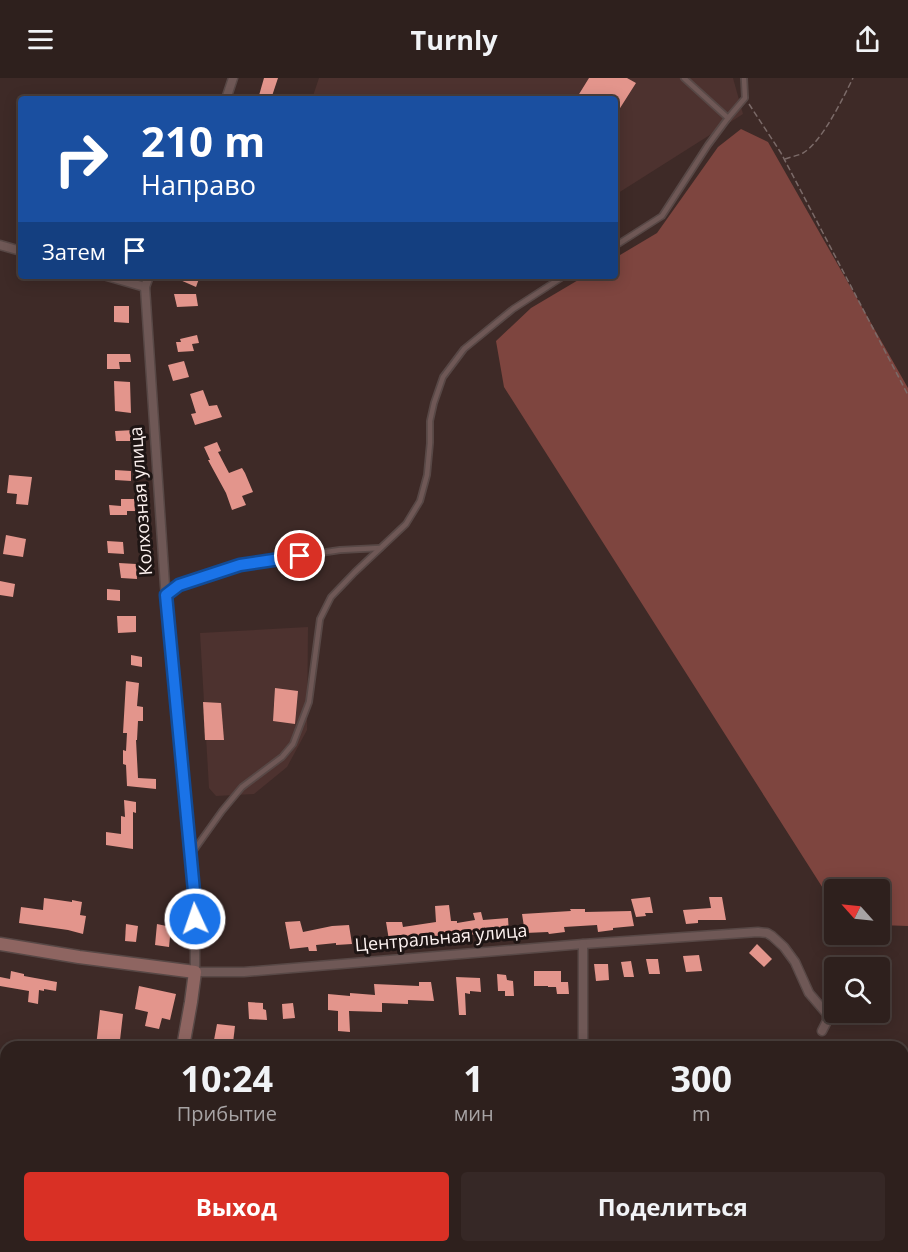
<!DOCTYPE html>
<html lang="ru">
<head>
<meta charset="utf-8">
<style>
	body { margin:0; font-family:"Open Sans",sans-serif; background:#362826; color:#f1f3f6; height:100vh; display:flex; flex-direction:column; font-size:22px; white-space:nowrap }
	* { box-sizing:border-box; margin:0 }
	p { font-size:20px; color:#a7a3a4 }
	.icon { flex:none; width:33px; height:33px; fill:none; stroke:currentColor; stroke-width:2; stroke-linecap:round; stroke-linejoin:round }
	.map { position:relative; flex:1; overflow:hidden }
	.sheet { position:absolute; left:0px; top:963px; width:909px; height:212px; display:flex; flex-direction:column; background:#2e201d; border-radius:18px 18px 0 0; box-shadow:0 3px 15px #0003,0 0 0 2px #493e3b }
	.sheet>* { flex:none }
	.hud { position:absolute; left:18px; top:18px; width:600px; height:183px; border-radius:6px; box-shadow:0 3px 15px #0003,0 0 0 2px #493e3b; background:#1a4fa0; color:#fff; overflow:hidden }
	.needle { width:39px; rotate:297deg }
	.buttons { position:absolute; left:824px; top:801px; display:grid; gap:12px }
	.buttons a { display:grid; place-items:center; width:66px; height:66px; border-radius:6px; background:#2e201d; box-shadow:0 3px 15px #0003,0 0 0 2px #493e3b; font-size:30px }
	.pin { position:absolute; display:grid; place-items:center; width:51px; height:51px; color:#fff; margin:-26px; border:3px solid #fff; border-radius:50%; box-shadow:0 2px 6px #0007 }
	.me { position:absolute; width:66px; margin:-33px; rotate:357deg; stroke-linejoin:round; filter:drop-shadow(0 0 4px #0008) }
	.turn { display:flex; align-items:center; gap:21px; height:126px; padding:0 24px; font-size:27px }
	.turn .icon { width:78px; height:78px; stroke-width:2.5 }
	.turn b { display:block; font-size:42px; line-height:51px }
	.then { display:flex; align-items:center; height:57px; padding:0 24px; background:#0003; gap:12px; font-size:22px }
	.eta { display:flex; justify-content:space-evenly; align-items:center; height:102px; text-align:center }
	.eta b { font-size:36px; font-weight:700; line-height:42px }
	.action { display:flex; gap:12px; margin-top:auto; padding:12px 24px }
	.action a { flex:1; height:69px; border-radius:6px; background:#d93025; color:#fff; font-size:24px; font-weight:700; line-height:69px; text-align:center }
	.action a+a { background:#362826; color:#f1f3f6 }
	header { display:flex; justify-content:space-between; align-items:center; height:78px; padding:0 24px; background:#2e201d; font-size:27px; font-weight:700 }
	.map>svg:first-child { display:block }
</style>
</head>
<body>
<header><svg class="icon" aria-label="menu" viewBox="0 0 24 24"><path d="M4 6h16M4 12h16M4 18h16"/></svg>Turnly<svg class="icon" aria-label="share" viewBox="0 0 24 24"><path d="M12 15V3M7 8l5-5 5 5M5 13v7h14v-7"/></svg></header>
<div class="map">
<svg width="908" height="1174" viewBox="0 0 908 1174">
	<rect width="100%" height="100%" fill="#3e2a27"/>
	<g fill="#4d322f">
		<polygon points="319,0 733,0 743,36 615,117 615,21 312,21"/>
		<polygon points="308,549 307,652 287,689 254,716 216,718 209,710 200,555"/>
	</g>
	<polygon fill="#7e453f" points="741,51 768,64 908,310 908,848 879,847 879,812 834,812 834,822 826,815 504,309 496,263 531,230 585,198 615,198 615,180 657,155 718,69"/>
	<g fill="#e3958c">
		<polygon points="264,0 278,0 271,21 258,21"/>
		<polygon points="589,0 627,0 636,5 615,38 615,21 576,21"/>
		<polygon points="171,198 200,198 196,209"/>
		<polygon points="174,216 196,216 198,228 177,229"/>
		<polygon points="114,228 129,228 129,245 114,244"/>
		<polygon points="197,257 199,265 192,266 194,273 178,274 176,264 181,264 180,261"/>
		<polygon points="107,276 130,276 131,284 119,284 120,291 107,291"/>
		<polygon points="184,283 189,299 173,303 168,287"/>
		<polygon points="114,303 130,304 131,335 115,333"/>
		<polygon points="203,312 209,328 217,327 222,339 195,347 191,336 196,335 190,316"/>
		<polygon points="134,352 135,363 116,363 115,353"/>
		<polygon points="217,364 221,373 218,374 229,395 242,390 245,395 253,414 242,418 246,427 232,432 226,415 208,382 210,382 204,369"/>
		<polygon points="115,392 131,393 131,403 115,402"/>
		<polygon points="9,397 32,399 28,427 16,426 17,416 7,415"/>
		<polygon points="121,421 134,421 135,433 127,433 127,437 110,437 109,427 121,428"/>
		<polygon points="6,457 26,461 23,479 3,476"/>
		<polygon points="107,463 123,464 124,476 108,475"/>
		<polygon points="119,485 136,486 137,501 121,500"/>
		<polygon points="0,503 15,506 13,519 0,517"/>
		<polygon points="107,511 120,512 120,523 107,522"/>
		<polygon points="117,538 136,538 136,554 118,555"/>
		<polygon points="131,577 142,579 142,589 131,587"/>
		<polygon points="126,603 139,605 137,628 143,629 143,643 138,643 137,662 136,662 138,700 156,701 156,711 127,708 126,687 123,686 123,672 126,673 127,655 123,655"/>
		<polygon points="275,610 298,613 295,646 273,643"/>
		<polygon points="203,624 221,625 224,662 205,662"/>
		<polygon points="124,722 136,724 136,735 133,734 133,771 106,767 106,754 121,756 121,738 125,739"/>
		<polygon points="650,819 653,835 645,835 646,838 636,839 631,821"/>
		<polygon points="709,819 722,819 726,842 698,842 698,845 686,846 683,832 711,830"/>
		<polygon points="44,820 72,824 72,822 82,824 80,837 86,838 83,856 68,852 19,845 21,829 43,832"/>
		<polygon points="449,827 451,843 457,843 457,845 475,842 473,835 481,834 483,842 508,840 509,856 497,856 497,855 389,862 386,844 402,844 403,849 436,844 435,828"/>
		<polygon points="570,831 585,831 585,834 631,833 634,848 613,850 613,852 598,854 597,847 564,849 565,854 549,856 548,854 525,855 522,836 571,833"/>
		<polygon points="300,843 303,854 332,848 349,847 352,866 336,867 336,865 316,867 317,873 309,873 308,869 290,871 285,844"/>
		<polygon points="126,846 138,848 136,864 125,863"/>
		<polygon points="157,846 171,849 169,869 155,867"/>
		<polygon points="757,866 772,881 764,889 749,875"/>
		<polygon points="699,877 702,893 686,894 683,878"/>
		<polygon points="646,881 658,881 660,896 649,896"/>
		<polygon points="631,883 634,899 624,899 621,884"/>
		<polygon points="594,886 608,886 609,902 596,903"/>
		<polygon points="11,893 24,896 24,898 57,904 56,913 44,911 44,913 39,912 38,926 28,924 29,913 0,908 0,899 10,901"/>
		<polygon points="534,893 561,893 561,904 568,904 569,916 557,916 556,909 548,909 548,908 534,908"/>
		<polygon points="497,896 506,897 507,902 513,903 514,918 505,918 505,913 498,913"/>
		<polygon points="456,899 480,900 481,914 470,913 470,916 465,915 466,937 459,937"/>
		<polygon points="419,904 431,904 434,923 408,922 408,926 382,925 382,934 349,933 350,954 338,953 338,933 328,932 328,916 350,918 350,915 375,917 374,906 419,908"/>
		<polygon points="139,908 176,916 170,942 162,940 159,951 145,948 148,934 135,931"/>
		<polygon points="248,924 263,925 263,931 266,932 267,942 249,941"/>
		<polygon points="293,925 295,940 283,941 282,926"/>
		<polygon points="100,932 123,936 120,962 138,965 138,969 96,969"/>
		<polygon points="217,946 235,948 233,965 214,962"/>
	</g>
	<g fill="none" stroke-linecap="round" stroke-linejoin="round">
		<g stroke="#584846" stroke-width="8">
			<g id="lane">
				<polyline points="684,0 728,40"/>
				<polyline points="615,168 662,138 708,67 728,40 745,20 744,0"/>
				<polyline points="166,517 179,507 240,487 340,472 380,470"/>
				<polyline points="192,775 222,733 242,709 282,679 293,666 309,624 320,541 331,519 355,494 406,446 420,423 427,397 430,365 430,343 434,325 443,299 464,271 513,231 564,198"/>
			</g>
		</g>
		<g stroke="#584846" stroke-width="11">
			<g id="street">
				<polyline points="226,21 233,0"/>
				<polyline points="0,167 21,173"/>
				<polyline points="107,198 145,209"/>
				<polyline points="149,198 145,209 165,508 195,824 195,894 244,894 583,866 758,854 767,855 772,858 784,869 795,884 809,915 827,936 827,943 822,953"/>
				<polyline points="583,969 583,866"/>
				<polyline points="0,1151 6,1152"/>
				<polyline points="72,1168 93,1174"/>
				<polyline points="155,1168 174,1174"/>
				<polyline points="831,1168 838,1174"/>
				<polyline points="570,1174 570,1168"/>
			</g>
		</g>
		<g stroke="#584846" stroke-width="15">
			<g id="secondary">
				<polyline points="0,866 79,879 195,894 191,924 183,969"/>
				<polyline points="146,1174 148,1168"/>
			</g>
		</g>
		<g stroke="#7b6a68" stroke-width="1.5" stroke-dasharray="6 3" stroke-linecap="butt">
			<polyline points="749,26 781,75 908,317"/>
			<path d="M785,81C790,79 797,78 803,75C822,64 843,20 853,0"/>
		</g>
		<use href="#lane" stroke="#6f5856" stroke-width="4.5"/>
		<use href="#street" stroke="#6f5856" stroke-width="8"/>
		<use href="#secondary" stroke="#8e6561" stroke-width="12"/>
	</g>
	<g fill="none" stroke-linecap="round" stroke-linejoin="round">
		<g stroke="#114b97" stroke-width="15">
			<polyline id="route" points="195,841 195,824 166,517 179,507 240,487 300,478"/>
		</g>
		<use href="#route" stroke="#1a73e8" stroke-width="10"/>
	</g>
	<g text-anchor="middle" stroke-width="6" stroke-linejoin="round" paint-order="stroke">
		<g font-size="18" fill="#fdf2f0" stroke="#1e1514">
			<text transform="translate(141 423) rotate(-94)" y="6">Колхозная улица</text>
			<text transform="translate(441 860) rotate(-5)" y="6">Центральная улица</text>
		</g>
	</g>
</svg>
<div class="buttons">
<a><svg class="needle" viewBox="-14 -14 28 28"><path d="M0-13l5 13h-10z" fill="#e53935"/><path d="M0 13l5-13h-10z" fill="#a7a3a4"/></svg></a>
<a><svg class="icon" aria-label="search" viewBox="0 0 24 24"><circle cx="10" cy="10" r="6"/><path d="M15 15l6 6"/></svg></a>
</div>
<div class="pin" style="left:300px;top:478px;background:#d93025"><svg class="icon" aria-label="arrive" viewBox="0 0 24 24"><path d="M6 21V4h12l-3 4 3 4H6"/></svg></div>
<svg class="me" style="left:195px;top:841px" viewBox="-20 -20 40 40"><circle r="17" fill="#1a73e8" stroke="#fff" stroke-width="3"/><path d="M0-11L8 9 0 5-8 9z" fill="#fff"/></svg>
<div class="hud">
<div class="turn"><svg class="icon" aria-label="right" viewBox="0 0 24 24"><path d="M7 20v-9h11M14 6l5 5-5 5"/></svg><div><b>210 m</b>Направо</div></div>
<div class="then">Затем<svg class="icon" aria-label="arrive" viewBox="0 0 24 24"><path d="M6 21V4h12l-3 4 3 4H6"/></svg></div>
</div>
<section class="sheet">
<div class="eta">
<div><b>10:24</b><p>Прибытие</p></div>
<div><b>1</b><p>мин</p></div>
<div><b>300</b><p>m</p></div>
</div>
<div class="action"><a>Выход</a><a>Поделиться</a></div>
</section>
</div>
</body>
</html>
